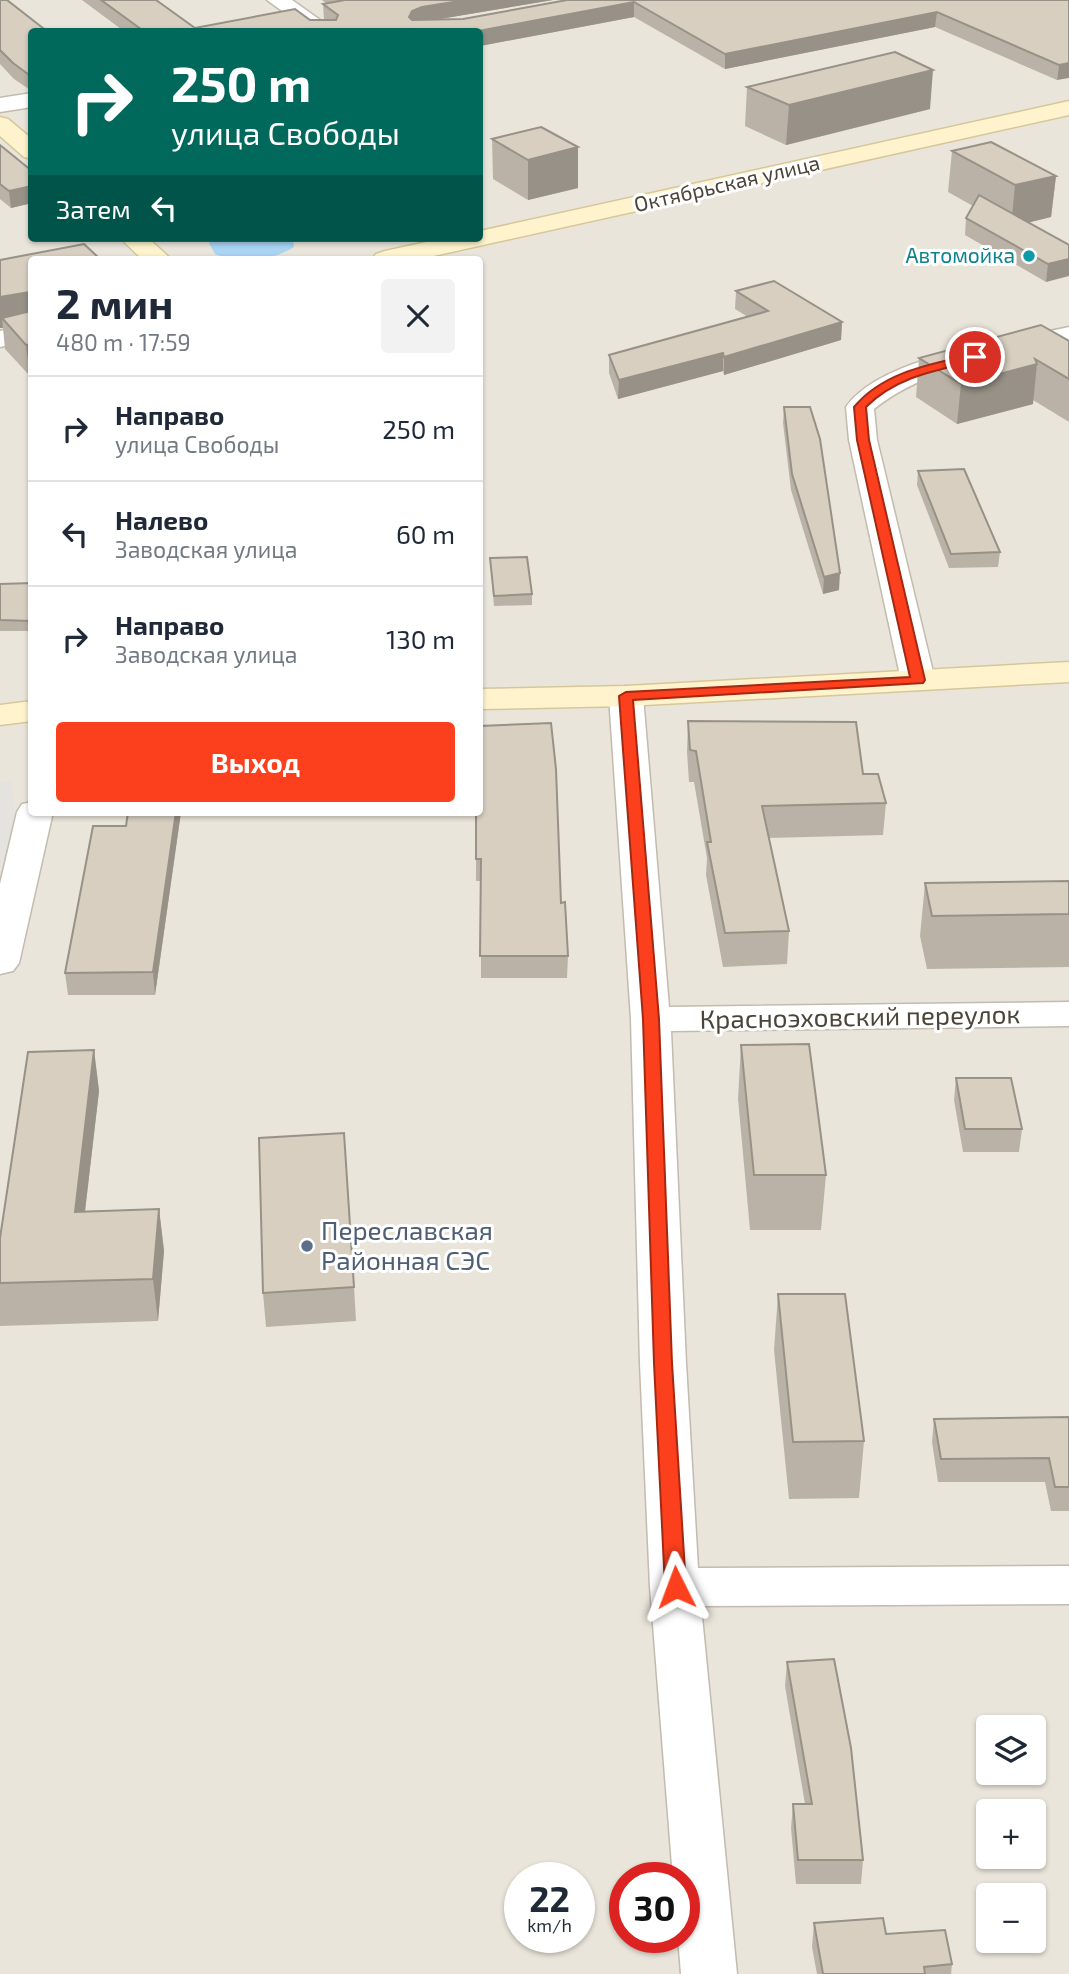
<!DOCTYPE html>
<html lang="ru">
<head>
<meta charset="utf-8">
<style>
	body { margin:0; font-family:"Exo 2",sans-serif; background:#f2f2f3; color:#1f2937; height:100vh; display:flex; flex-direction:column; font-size:26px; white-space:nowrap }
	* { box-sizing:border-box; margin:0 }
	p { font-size:23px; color:#747a83 }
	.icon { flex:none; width:38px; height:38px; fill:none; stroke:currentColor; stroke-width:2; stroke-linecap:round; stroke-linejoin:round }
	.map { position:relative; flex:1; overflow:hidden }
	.details { position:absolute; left:28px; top:256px; width:455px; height:560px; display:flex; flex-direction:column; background:#fff; border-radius:7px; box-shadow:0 2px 5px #0004 }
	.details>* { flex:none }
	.guide { position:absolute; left:28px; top:28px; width:455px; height:214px; border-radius:7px; box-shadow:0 2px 5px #0004; background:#00695c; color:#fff; overflow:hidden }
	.controls { position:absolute; left:976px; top:1715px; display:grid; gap:14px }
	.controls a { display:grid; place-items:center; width:70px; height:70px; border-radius:7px; background:#fff; box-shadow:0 2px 5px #0004; font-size:35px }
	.speed { position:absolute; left:504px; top:1862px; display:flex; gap:14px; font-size:35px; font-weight:700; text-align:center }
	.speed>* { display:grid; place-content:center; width:91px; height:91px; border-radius:50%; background:#fff; box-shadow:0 2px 5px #0004; line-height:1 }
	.speed small { font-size:18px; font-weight:400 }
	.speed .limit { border:10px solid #d22; background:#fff; color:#111 }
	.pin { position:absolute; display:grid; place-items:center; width:60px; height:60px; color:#fff; margin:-30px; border:4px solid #fff; border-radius:50%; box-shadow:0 2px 7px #0007 }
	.me { position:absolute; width:77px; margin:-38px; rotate:357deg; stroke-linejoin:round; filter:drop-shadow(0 0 5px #0008) }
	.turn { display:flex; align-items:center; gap:24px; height:147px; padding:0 28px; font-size:32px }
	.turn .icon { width:91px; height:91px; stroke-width:2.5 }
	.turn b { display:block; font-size:49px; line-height:60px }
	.then { display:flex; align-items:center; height:66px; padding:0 28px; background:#0003; gap:14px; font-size:26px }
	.round { display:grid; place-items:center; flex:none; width:74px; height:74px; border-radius:7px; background:#f2f2f3 }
	.head { display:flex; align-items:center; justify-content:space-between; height:119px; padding:0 28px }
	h1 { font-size:42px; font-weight:700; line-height:52px }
	.primary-button { display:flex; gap:14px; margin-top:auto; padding:14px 28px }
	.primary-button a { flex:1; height:80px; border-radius:7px; background:#fc3f1d; color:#fff; font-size:28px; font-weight:700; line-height:80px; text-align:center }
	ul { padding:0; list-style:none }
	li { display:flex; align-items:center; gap:21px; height:105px; padding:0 28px; border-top:2px solid #e0e1e3 }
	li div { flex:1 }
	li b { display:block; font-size:26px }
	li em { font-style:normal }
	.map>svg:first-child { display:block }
</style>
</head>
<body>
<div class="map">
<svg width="1069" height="1974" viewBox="0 0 1069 1974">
	<rect width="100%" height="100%" fill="#f6f3ec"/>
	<g fill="#eae5da" fill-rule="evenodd">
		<path d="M0,0H1069V667L626,694L480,697V259H32L31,709L0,714ZM32,32H480V238H32Z"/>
		<path d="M1069,676V1974H0V716L31,712L32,812H480V701L628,698ZM989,1727H1034V1773H989ZM989,1811H1034V1857H989ZM520,1878H579V1937H520ZM625,1878H684V1937H625ZM989,1895H1034V1941H989Z"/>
	</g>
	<polygon fill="#e5e3e0" points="12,781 19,861 0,863 0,782"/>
	<path fill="#a9d4f2" d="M214,238H293L294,247C271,261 240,265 215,254L209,243Z"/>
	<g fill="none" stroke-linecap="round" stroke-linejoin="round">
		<g stroke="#c2bbae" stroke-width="3">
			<g id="street">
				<polygon points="267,0 292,0 337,32 311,32"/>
				<polygon points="32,93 32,107 0,112 0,98"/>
				<polygon points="32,324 32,340 0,347 0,331"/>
				<path d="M1069,327V343C1003,358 929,365 874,409L877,440L935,680L930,687L918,690L906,687L901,680L849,440L846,407C881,356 1011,340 1069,327Z"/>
				<polygon points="626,686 638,689 643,696 669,1007 1069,1002 1069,1026 671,1031 686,1363 698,1568 1069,1566 1069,1604 701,1606 737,1974 681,1974 678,1937 684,1937 684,1878 673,1878 650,1587 640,1363 631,1019 609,696 614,689"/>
				<polygon points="32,802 32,812 53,812 19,963 13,971 0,974 0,884 17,812 22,804"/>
			</g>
		</g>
		<g stroke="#d6c79b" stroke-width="3">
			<g id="secondary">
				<polygon points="1069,101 1069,115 420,259 372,259 376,254 385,251 445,238 480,238 480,231"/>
				<polygon points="0,117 8,119 32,139 32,159 24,157 0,136"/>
				<polygon points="120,238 148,238 171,259 142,259"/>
				<polygon points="1069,662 1069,682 626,706 480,709 480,689 626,686"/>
				<polygon points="32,701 32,721 0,725 0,705"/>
			</g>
		</g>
		<use href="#street" fill="#fff" fill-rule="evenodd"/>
		<use href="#secondary" fill="#fff3cd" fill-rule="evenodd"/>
	</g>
	<g fill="#bab2a6">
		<polygon points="0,0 32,32 32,91 14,79 0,64"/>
		<polygon points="82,0 156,0 195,28 310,20 324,20 323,4 327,4 322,0 553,0 440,19 463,19 567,0 1069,0 1057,80 935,27 725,69 634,17 480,46 480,32 125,32"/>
		<polygon points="747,87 930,109 786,145 745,126"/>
		<polygon points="492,139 578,147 578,188 528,200 493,179"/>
		<polygon points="0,145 32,171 32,203 11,208 0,199"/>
		<polygon points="952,151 1056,176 1051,217 1028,222 1069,245 1046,282 965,235 966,218 973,206 948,192"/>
		<polygon points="32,259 32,376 30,376 5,349 3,328 0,328 0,260"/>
		<polygon points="736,291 842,322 841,340 724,375 723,371 618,399 609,373 609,355 748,317 735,309"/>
		<polygon points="1069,341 1069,422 1033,400 1033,404 957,424 916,397 919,358"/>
		<polygon points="784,407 839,590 823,594 791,490 783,423"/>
		<polygon points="918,471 1000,552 998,567 949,568 917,485"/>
		<polygon points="490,558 532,594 532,605 494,606"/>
		<polygon points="32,583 32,631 0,631 0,584"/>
		<polygon points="688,721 863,774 886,803 883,835 769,838 789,931 787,964 723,967 706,875 707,858 694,782 689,782 687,752"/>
		<polygon points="181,812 155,995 68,995 65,973 126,826"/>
		<polygon points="476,812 561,903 568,956 567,978 481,978 481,881 476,881"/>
		<polygon points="1069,881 1069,967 927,969 920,936 925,883"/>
		<polygon points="741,1045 826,1175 821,1230 750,1230 738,1099"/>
		<polygon points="94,1050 99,1091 85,1211 159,1209 164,1251 158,1321 0,1326 0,1238"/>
		<polygon points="956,1078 1022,1129 1019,1152 963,1152 954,1100"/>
		<polygon points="354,1287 356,1321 266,1327 263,1293"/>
		<polygon points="778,1294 864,1441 859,1498 789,1499 774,1350"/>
		<polygon points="1069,1417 1069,1511 1051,1511 1045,1482 938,1482 932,1442 934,1419"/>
		<polygon points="787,1662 863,1860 861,1884 796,1884 791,1828 793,1804 805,1804 785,1686"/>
		<polygon points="814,1923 886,1934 952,1964 951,1974 817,1974 812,1947"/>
	</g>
	<g fill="#979187">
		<polygon points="466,0 553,0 422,22 413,26 409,17 412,11 422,7"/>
		<polygon points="634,2 634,17 480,46 480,32 473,32"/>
		<polygon points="937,12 935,27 725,69 725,54"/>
		<polygon points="1069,63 1069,78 1057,80 1059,65"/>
		<polygon points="933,70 930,109 786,145 789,105"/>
		<polygon points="480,76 482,76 482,91 480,92"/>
		<polygon points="578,147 578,188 528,200 528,160"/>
		<polygon points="1056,176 1051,217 1011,227 1015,185"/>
		<polygon points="32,186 32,203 11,208 9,191"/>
		<polygon points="1069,259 1069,276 1046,282 1048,264"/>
		<polygon points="30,292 32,322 2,318 3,328 0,328 0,297"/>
		<polygon points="842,322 841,340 724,375 724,357"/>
		<polygon points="32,344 32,376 30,376 26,345"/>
		<polygon points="723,353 723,371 618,399 619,380"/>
		<polygon points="1037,364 1033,404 957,424 961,384"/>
		<polygon points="840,573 839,590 823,594 824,577"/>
		<polygon points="176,812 181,812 155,995 153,972"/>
		<polygon points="94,1050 99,1091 80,1254 75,1212"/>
		<polygon points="159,1209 164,1251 158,1321 153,1279"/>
	</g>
	<g fill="#d8cfc1" stroke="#979187" stroke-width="2">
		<polygon points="0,0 7,0 48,32 32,32 32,77 13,63 0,50"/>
		<polygon points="101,0 156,0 195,28 295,9 310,20 336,20 338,15 323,4 345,0 344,0 466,0 422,7 412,11 409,17 412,20 463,19 567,0 1069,0 1069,63 1059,65 937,12 725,54 634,2 473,32 145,32"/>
		<polygon points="895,52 933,70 789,105 747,87"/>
		<polygon points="541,127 578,147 528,160 492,139"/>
		<polygon points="991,142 1056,176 1015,185 952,151"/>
		<polygon points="0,145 32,171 32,186 9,191 0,184"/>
		<polygon points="979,195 1069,245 1069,259 1048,264 966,218"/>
		<polygon points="84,244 100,259 32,259 32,344 26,345 2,318 31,311 30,292 0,297 0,260"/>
		<polygon points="774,281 842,322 724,357 723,353 619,380 609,355 768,311 736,291"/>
		<polygon points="1041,325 1069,341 1069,379 1035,359 1037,364 961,384 919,358"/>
		<polygon points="784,407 810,407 820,439 840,573 824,577 792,474"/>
		<polygon points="964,469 1000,552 951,554 918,471"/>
		<polygon points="527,557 532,594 494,596 490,558"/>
		<polygon points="32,583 32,621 0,620 0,584"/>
		<polygon points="688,721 856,722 863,774 878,774 886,803 762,806 789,931 725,933 707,842 711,842 696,751 690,750"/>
		<polygon points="551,723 556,769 561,903 565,902 568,956 480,956 481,859 476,859 476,812 480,812 480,726"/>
		<polygon points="128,812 176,812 153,972 65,973 93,826 126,826"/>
		<polygon points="1069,881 1069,914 932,916 925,883"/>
		<polygon points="809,1044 826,1175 754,1175 741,1045"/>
		<polygon points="94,1050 75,1212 159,1209 153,1279 0,1283 0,1238 28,1052"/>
		<polygon points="956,1078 1011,1078 1022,1129 965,1129"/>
		<polygon points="344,1133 354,1287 263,1293 259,1138"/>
		<polygon points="778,1294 845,1294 864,1441 793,1442"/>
		<polygon points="1069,1417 1069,1487 1055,1487 1049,1458 941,1459 934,1419"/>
		<polygon points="834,1659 851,1748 863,1860 798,1860 793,1804 812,1804 787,1662"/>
		<polygon points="883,1918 886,1934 945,1930 952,1964 924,1967 925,1974 823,1974 814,1923"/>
	</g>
	<path fill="#fc3f1d" stroke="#a42913" stroke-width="2" d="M975,354L979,355V360C938,370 897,376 866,407L869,440L925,680L923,683L633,700L659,1019L672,1363L686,1587L683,1593L676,1595L668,1593L665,1587L654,1363L643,1019L619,696L626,692L910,677L857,440L854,407C884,371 932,364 975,354Z"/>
	<circle fill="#0f9aa8" stroke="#fff" stroke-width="2.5" cx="1029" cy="256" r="7"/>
	<circle fill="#5c6f8a" stroke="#fff" stroke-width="2.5" cx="307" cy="1246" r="7"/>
	<g text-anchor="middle" stroke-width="6" stroke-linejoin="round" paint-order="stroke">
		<g font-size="21" fill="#4b4439" stroke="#fff">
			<text transform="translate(727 184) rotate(-13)" y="7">Октябрьская улица</text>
		</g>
		<g font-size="21" fill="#0d838f" stroke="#fff" text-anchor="end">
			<text x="1015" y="263">Автомойка</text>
		</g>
		<g font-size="26" fill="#4b4439" stroke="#fff">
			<text transform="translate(860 1017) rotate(-1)" y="9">Красноэховский переулок</text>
		</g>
		<g font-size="26" fill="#4e5e75" stroke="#fff" text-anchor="start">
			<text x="321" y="1240">Переславская<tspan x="321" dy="30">Районная СЭС</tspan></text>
		</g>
	</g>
</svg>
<div class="controls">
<a><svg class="icon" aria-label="layers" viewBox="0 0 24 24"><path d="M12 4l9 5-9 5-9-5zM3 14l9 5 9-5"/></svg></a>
<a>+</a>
<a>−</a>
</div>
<div class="speed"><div>22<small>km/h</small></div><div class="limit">30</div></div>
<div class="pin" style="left:975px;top:357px;background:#d93025"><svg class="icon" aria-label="arrive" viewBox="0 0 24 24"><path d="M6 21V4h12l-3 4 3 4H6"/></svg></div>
<svg class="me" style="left:676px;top:1587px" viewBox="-20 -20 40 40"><path d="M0-17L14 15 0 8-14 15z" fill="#fc3f1d" stroke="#fff" stroke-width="4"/></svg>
<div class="guide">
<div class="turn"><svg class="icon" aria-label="right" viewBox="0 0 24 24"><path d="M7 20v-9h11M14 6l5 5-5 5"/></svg><div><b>250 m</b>улица Свободы</div></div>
<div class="then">Затем<svg class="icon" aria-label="left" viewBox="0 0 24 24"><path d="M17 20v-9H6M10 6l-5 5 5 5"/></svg></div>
</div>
<section class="details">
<div class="head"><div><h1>2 мин</h1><p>480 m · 17:59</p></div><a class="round"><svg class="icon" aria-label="close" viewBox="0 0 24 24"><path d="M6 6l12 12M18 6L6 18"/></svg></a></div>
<ul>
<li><svg class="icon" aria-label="right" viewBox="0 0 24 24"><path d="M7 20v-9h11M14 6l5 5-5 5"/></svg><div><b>Направо</b><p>улица Свободы</p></div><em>250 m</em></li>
<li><svg class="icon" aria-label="left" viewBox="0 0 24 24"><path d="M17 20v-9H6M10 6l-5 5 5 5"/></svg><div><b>Налево</b><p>Заводская улица</p></div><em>60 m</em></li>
<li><svg class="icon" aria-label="right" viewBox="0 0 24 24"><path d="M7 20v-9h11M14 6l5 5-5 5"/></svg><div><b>Направо</b><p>Заводская улица</p></div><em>130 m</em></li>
</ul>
<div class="primary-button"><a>Выход</a></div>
</section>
</div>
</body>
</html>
